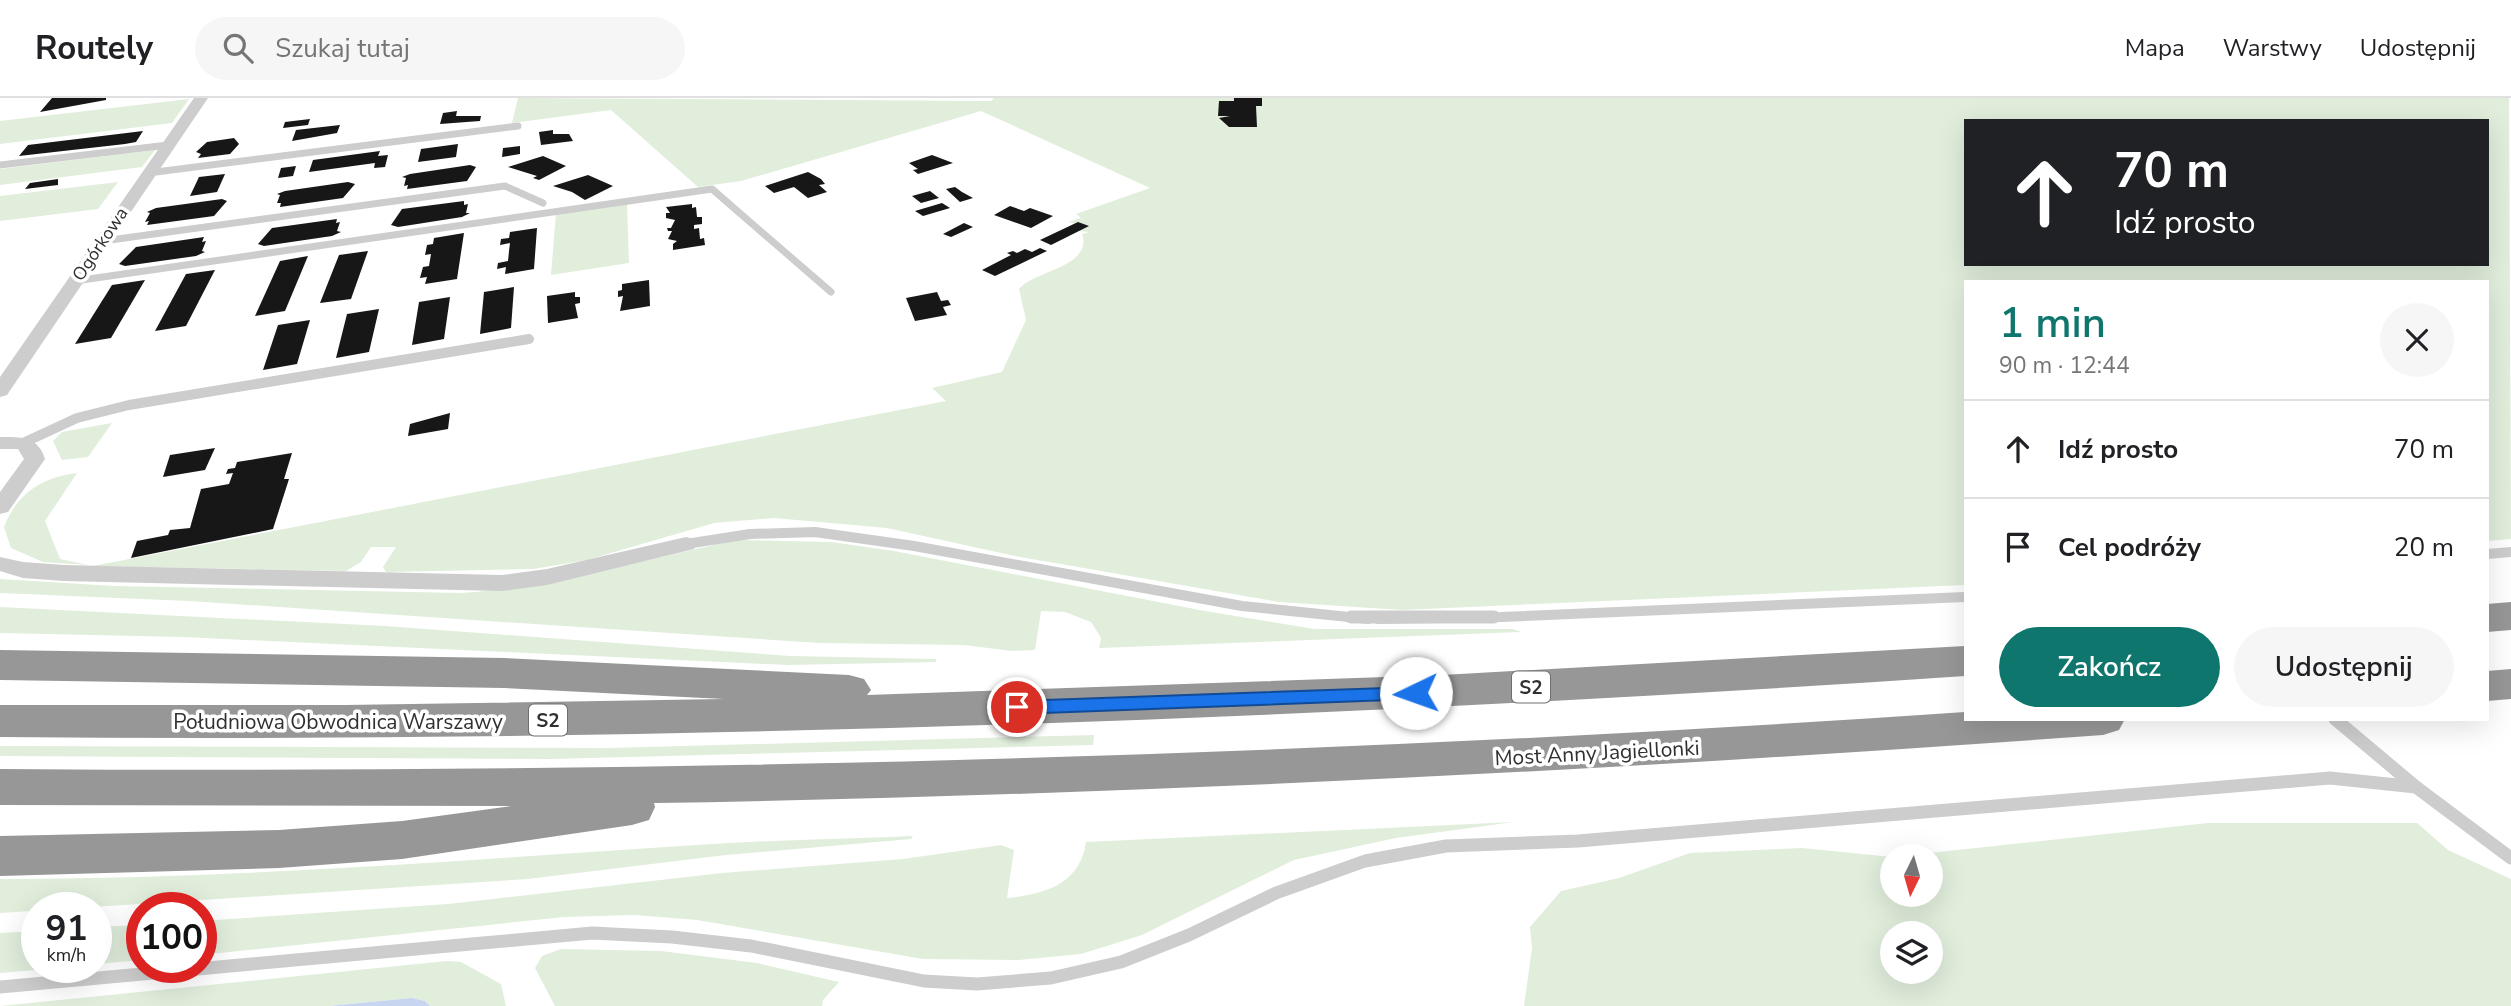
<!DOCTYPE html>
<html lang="pl">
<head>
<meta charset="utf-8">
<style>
	body { margin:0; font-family:"Nunito Sans",sans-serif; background:#f6f6f6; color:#202124; height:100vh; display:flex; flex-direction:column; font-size:26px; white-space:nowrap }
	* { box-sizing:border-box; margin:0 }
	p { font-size:23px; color:#757577 }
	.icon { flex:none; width:38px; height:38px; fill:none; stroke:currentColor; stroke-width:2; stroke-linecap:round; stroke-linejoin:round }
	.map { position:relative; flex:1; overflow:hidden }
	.drawer { position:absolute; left:1964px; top:182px; width:525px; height:441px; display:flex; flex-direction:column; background:#fff; border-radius:0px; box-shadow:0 7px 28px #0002 }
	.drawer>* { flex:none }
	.banner { position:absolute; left:1964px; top:21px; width:525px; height:147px; border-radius:0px; box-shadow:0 7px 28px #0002; background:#202124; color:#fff; overflow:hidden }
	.needle { width:46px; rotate:185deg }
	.buttons { position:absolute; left:1880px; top:746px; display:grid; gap:14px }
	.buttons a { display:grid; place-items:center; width:63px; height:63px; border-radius:50%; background:#fff; box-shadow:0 7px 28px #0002; font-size:35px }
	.speed { position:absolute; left:21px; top:794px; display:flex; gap:14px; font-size:35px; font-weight:700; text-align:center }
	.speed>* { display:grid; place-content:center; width:91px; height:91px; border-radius:50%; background:#fff; box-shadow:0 7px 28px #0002; line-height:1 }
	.speed small { font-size:18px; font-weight:400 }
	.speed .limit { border:10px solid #d22; background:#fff; color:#111 }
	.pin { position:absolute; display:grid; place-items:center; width:60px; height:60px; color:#fff; margin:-30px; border:4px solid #fff; border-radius:50%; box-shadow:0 2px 7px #0007 }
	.me { position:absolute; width:77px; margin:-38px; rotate:267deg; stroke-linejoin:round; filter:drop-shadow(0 0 5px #0008) }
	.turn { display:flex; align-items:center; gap:24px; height:147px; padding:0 35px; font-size:32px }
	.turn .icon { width:91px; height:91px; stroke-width:2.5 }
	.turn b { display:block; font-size:49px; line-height:60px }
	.round { display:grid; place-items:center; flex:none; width:74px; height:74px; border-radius:37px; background:#f6f6f6 }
	.headline { display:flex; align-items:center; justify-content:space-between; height:119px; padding:0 35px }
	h1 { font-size:42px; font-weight:600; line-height:52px; color:#0f766e }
	.cta { display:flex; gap:14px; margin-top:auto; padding:14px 35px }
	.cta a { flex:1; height:80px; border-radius:42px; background:#0f766e; color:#fff; font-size:28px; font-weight:600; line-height:80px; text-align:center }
	.cta a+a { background:#f6f6f6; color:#202124 }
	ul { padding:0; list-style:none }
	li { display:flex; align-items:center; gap:21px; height:98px; padding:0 35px; border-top:2px solid #e0e0e0 }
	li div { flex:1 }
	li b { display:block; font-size:26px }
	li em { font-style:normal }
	header { display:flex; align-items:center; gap:42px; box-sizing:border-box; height:98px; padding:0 35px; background:#fff; border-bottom:2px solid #e0e0e0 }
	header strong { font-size:33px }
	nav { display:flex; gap:38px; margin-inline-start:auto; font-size:24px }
	.search { width:490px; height:63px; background:#f6f6f6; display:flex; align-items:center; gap:18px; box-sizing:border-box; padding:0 24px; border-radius:38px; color:#757577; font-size:26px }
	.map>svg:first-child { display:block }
</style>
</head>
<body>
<header>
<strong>Routely</strong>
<div class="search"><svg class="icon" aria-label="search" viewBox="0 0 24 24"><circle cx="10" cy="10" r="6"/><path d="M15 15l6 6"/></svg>Szukaj tutaj</div>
<nav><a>Mapa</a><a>Warstwy</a><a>Udostępnij</a></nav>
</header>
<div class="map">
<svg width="2511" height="908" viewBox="0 0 2511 908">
	<rect width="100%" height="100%" fill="#fff"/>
	<g fill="#e1eedc" fill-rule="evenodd">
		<path d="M518,0L991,3L994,0H2509L2511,441L2487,443V184H1965V487L1402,512L1279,504L1015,458L887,430L774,420L714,425L587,462L533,471L386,474L383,469L396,449H371L361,464L346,473L93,468L946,303L932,290L1002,274L1026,222L1019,191C1035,172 1093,169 1082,136L1089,134L1079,133L1088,128L1068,124L1081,120L1076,116L1150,90L981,13L741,83L698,89L611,12L512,25ZM1965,23H2487V166H1965Z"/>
		<polygon points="189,1 172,25 0,46 0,23"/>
		<polygon points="155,52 142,69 0,87 0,71"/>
		<polygon points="118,84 98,111 0,123 0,98"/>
		<polygon points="627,105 629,165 551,177 556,115"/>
		<polygon points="112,325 88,359 62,362 53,343 62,334"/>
		<path d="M77,375L45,423L60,461L88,467L43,464L11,450L4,429C17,395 43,379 77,375Z"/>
		<path d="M737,442L831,444L894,453L1205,513L1315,531H1513L1521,534L1099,550L1101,540L1091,524L1065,514L1041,513L1035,552L1012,553L964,547L819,545L189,503L0,495V481L114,488L460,495C555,489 644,461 737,442Z"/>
		<polygon points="0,509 385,528 790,558 936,561 936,564 788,567 183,539 0,535"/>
		<polygon points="1094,637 1093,647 551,661 0,658 0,648 609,650"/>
		<path d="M1514,724L1396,740L1294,762L1142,837L1081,856L1019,862L923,861L697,822L635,817L564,819L201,857V823L448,806L722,775L903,761L1001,747L1014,752L1007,800C1044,796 1080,787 1086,744Z"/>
		<path d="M2208,725H2417L2448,752L2511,781V908H1524L1532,850L1530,829L1561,793L1619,780L1690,755L1802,750L1892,759V796H1930V758H1901ZM1892,835H1930V873H1892Z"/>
		<path d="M913,738L911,741L726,757L528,781L0,815V781C233,781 464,762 696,747C768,742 841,741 913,738Z"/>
		<polygon points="142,827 142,862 96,866 96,829"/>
		<polygon points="37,833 37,870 61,870 0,875 0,835"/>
		<polygon points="561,851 661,853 757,865 839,884 823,902 822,908 555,908 535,870 542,858"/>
		<polygon points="447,863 461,864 501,886 506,908 430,908 425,903 412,900 328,908 0,908"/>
	</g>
	<polygon fill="#c7d5f0" points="412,900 425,903 430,908 328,908"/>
	<g fill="#171717">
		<polygon points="52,0 106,0 106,2 40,14"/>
		<polygon points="1234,0 1262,0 1262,8 1256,8 1257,29 1229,29 1219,20 1230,18 1218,18 1219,3 1234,3"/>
		<polygon points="457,13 456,18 481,18 480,23 440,26 443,15"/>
		<polygon points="310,21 308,27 283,30 285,24"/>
		<polygon points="340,27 337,35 292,43 296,32"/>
		<polygon points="553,32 553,36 569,36 573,43 541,47 539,34"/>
		<polygon points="143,33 136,44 125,46 19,58 28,47"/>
		<polygon points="234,40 239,46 230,56 198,60 201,56 196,54 207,44"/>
		<polygon points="458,46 456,59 418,64 421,51"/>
		<polygon points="520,48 520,56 502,59 503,50"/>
		<polygon points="380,53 378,58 388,57 385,69 374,70 375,65 309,74 313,62"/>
		<polygon points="932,57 953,65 918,76 913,72 918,71 909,65"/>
		<polygon points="543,58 566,68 539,82 533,80 537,78 508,69"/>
		<polygon points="470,67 476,69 467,83 407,91 408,87 404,88 406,80 402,79 410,76"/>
		<polygon points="296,68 293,78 278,80 281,70"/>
		<polygon points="808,74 821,81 825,86 819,87 827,94 808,100 794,89 774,95 765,88"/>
		<polygon points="225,76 217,94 190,98 199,79"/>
		<polygon points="588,77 613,88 585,102 572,94 553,88"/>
		<polygon points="58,81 58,87 25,91 30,85"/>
		<polygon points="348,84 355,86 343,100 280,109 281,105 277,105 280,97 277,96 285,93"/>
		<polygon points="955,89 962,94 973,100 960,104 946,91"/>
		<polygon points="930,93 939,100 921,105 912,98"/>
		<polygon points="222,101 227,103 214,118 147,127 149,123 145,124 150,115 147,114 156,110"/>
		<polygon points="464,103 464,107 468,106 466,115 470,115 462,119 398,129 391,127 402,111"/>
		<polygon points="942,105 950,110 923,118 915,113"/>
		<polygon points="692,106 692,110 696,109 697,119 702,119 702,126 694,127 694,131 699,130 700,141 704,140 705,147 673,152 673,146 677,143 668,141 672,133 668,133 667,130 671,130 675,122 666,120 666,115 670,115 666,109"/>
		<polygon points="1010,108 1024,113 1030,110 1053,118 1031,130 994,117"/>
		<polygon points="337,121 336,125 340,124 337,133 341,134 332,138 264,148 258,146 272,130"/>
		<polygon points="1078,124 1089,128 1051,147 1040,142"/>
		<polygon points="964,125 973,129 951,139 943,136"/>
		<polygon points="537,130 534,171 505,176 506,169 497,171 498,165 508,163 509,153 510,145 500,147 501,141 509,140 510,134"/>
		<polygon points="464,135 457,181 425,186 427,179 420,180 423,169 429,168 431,156 425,157 427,147 433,146 434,140"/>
		<polygon points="204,139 202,144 206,143 202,153 205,154 196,158 125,168 119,166 136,149"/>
		<polygon points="1040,150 1047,153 995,178 982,172 1011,157 1007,155 1013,153 1017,155 1025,151 1032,154"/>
		<polygon points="368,153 351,201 320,205 339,157"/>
		<polygon points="308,158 285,213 255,218 280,163"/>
		<polygon points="215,172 186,228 155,233 186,176"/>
		<polygon points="145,182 111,240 75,246 112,187"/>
		<polygon points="649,182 650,208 620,213 623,198 618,199 618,193 622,192 622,186"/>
		<polygon points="514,189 511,230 480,236 484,194"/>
		<polygon points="575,194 575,199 580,199 580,205 575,206 578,220 548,225 547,198"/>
		<polygon points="937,194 941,203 948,202 951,207 943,209 947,217 915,223 906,200"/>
		<polygon points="450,199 444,241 412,247 419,204"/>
		<polygon points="379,211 369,254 336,260 347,216"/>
		<polygon points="310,222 297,266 263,272 278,227"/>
		<polygon points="450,315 448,331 408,338 410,326"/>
		<polygon points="215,350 205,372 163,379 170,357"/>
		<polygon points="292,355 284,381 289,381 273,431 131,460 137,443 168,437 170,432 190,430 201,391 229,386 233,375 226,376 228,371 235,370 237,364"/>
	</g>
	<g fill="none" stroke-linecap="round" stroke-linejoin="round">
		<g stroke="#cdcdcd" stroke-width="7">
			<polyline points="0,67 168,47"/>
			<polyline points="148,75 518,28"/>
			<polyline points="103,143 505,88 543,105"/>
			<polyline points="75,183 712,91 831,194"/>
		</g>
		<g stroke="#cdcdcd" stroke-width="10">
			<polyline points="23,345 77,320 129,307 529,241"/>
			<polyline points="686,446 750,436 815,434 914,448 1242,508 1368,521"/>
			<polyline points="2487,456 2511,454"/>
			<polyline points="1378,521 1501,519 1965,499"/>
		</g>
		<g stroke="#cdcdcd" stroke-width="13">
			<polyline points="1351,519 1494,519"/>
			<polyline points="2335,621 2416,689 2511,760"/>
			<polyline points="0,889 592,835 672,839 751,848 924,883 977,886 1051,880 1121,864 1189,837 1276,795 1365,763 1446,748 1578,743 2330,680 2416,689"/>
		</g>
		<g fill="#cdcdcd" fill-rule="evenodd">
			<polygon points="194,0 208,0 7,297 0,299 0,279"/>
			<path d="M0,339C21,339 38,338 45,361L8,414L0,416V394L24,361L18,351H0Z"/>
			<polygon points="686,439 694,441 697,446 694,451 547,487 502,493 64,483 23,480 0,473 0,459 23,464 64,467 502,477 547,471"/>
		</g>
		<g fill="#979797" fill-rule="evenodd">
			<polygon points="2511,504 2511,532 2487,534 2487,506"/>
			<path d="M1965,548V578C1311,622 655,645 0,639V607H345L724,601L504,590L0,582V552L504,560L849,577L864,581L871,592L867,597L1442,577Z"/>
			<polygon points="2511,571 2511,601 2487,603 2487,573"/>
			<path d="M1965,614V621H2125L2119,632L2103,637C1620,672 1137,697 654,705L655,709L649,722L632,727L402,761L279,770L0,778V738L279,732L402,723L511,708L0,707V671C656,676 1311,659 1965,614Z"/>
		</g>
	</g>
	<polygon fill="#1a73e8" stroke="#114b97" stroke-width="2" points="1416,589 1425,595 1416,601 1017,616 1008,609 1017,603"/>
	<g text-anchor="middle" stroke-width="7" stroke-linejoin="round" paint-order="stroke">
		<g font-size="18" fill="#303030" stroke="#fff">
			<text transform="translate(100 146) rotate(-56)" y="6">Ogórkowa</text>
		</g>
		<g fill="#fff" stroke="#6e6e6e" stroke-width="2">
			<rect x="1512" y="573.5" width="38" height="31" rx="5"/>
			<rect x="529" y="606.5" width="38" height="31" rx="5"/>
		</g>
		<g font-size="19" font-weight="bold" fill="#303030">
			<text x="1531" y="596">S2</text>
			<text x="548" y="629">S2</text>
		</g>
		<g font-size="21" fill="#303030" stroke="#fff">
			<text x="338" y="631">Południowa Obwodnica Warszawy</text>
			<text transform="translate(1597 655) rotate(-3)" y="7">Most Anny Jagiellonki</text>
		</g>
	</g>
</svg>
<div class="buttons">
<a><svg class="needle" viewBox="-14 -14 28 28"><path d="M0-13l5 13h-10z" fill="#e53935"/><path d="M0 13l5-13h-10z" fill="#757577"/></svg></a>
<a><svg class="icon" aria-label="layers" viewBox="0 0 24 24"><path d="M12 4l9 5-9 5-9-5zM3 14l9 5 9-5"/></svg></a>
</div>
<div class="speed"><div>91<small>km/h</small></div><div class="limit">100</div></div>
<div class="pin" style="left:1017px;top:609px;background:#d93025"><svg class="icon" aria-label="arrive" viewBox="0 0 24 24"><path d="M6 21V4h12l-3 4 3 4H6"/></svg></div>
<svg class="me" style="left:1416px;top:595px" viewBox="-20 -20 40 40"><circle r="19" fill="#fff"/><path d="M0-13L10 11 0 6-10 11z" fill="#1a73e8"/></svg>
<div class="banner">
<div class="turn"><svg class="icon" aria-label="ahead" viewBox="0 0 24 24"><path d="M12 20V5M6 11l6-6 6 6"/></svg><div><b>70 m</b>Idź prosto</div></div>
</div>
<section class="drawer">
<div class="headline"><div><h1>1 min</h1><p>90 m · 12:44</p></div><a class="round"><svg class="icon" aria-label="close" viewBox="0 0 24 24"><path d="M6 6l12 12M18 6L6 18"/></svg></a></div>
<ul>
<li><svg class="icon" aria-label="ahead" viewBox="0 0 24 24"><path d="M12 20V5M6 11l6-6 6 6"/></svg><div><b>Idź prosto</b></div><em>70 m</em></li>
<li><svg class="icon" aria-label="arrive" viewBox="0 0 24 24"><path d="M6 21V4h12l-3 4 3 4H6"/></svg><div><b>Cel podróży</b></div><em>20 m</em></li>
</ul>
<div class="cta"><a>Zakończ</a><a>Udostępnij</a></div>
</section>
</div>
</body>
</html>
